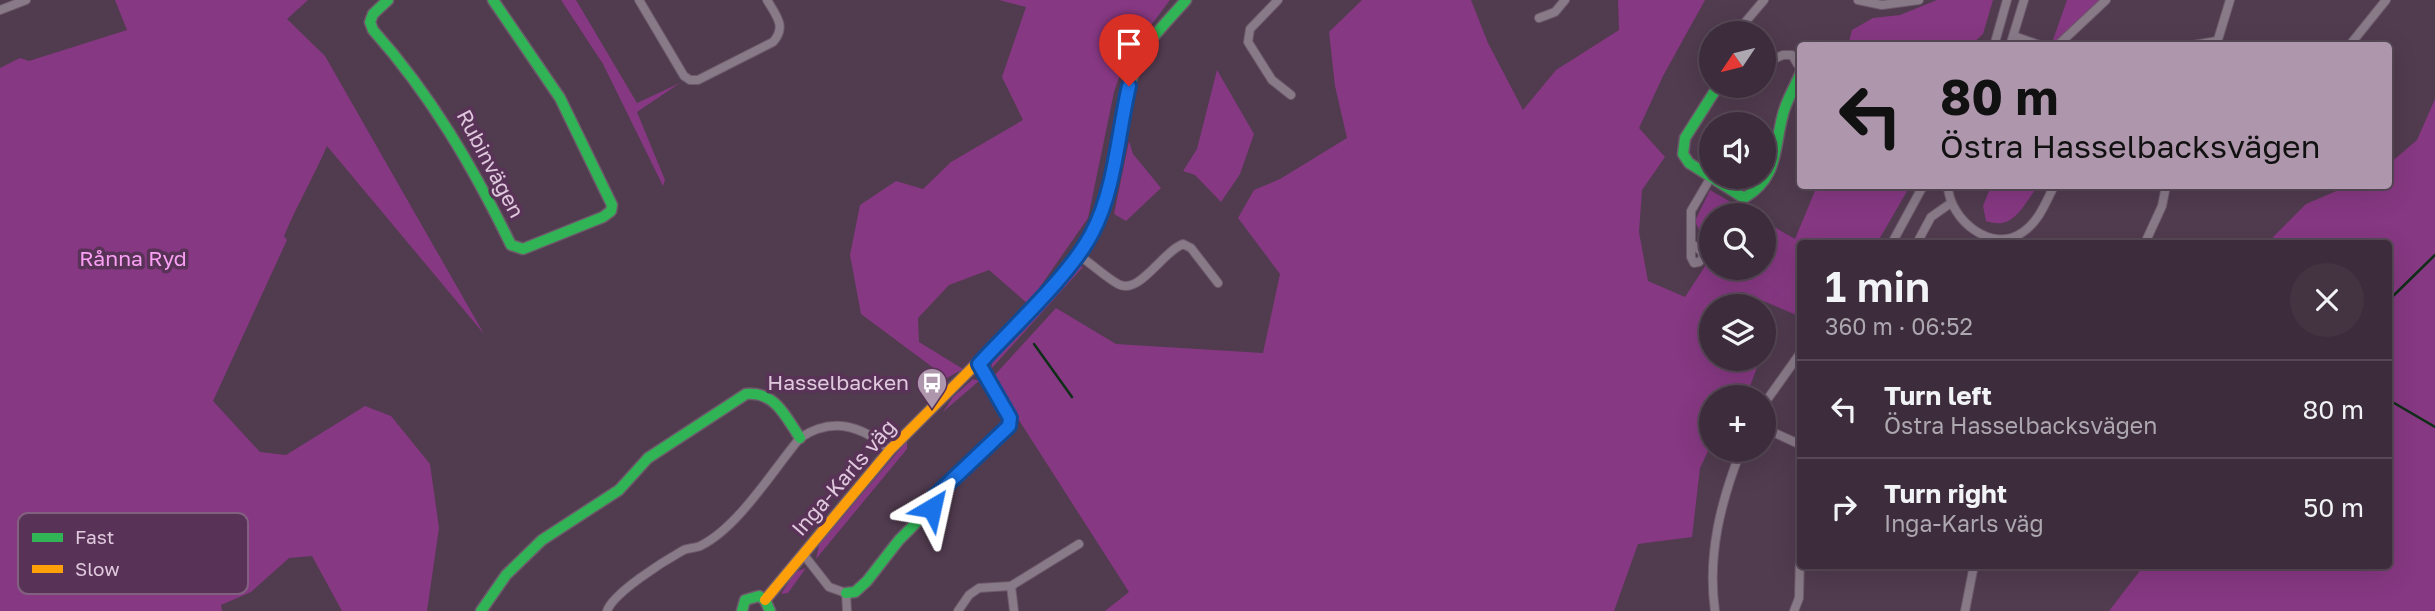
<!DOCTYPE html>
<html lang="en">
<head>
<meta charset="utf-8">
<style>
	body { margin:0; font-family:"Golos Text",sans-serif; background:#443442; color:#f1f3f6; height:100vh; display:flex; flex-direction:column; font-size:26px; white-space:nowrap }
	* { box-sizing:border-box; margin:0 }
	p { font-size:23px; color:#ada7af }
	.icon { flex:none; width:38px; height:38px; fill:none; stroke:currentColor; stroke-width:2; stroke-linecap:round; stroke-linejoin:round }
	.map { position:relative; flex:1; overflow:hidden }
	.side { position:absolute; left:1797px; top:240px; width:595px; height:329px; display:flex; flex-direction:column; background:#3d2c3b; border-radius:7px; box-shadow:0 7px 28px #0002,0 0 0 2px #564855 }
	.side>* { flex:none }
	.hud { position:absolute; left:1797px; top:42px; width:595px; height:147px; border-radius:7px; box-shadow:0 7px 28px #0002,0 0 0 2px #564855; background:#ae97ac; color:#111; overflow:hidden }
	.needle { width:46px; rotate:235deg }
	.controls { position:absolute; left:1699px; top:21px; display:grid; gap:14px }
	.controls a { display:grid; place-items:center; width:77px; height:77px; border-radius:50%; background:#3d2c3b; box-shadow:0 7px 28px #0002,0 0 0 2px #564855; font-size:35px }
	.pin { position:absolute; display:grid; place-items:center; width:60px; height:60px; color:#fff; margin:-72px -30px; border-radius:50% 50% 50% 0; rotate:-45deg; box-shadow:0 0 7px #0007 }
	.pin .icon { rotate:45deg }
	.me { position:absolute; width:77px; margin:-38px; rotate:36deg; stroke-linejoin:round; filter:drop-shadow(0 0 5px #0008) }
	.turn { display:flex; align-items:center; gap:24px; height:147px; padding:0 28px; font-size:32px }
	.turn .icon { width:91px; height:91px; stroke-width:2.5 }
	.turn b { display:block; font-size:49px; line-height:60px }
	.round { display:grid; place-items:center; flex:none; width:74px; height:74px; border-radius:37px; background:#443442 }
	.headline { display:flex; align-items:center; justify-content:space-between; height:119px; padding:0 28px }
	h1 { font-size:42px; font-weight:600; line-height:52px }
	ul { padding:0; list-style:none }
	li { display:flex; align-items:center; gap:21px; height:98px; padding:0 28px; border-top:2px solid #564855 }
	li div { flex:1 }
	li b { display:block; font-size:26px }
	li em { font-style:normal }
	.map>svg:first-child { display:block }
</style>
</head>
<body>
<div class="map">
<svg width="2435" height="611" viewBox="0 0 2435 611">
	<rect width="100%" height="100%" fill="#513b4f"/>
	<g fill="#863882">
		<path d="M115,0H308L287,19L325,56L484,334L327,146C314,176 297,205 284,236L287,240L213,401L260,452L286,455L365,406L391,416L430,464L439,528L427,611H342L312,556L289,558L251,592L221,605L222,611H0V68L20,58L29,61L127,30Z"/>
		<polygon points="561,0 576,0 637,103 680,83 637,112 665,180 663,186 603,64"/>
		<polygon points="999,0 1170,0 1125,60 1114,92 1088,218 1028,304 989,270 949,285 918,318 919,342 963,369 947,378 861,314 850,255 860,205 896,181 923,189 951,162 1023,120 1002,77 1026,7"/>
		<polygon points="1362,0 1471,0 1488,43 1523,110 1556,70 1619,30 1618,0 1705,0 1663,76 1639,128 1665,157 1642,190 1639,232 1648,281 1685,297 1711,257 1695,221 1710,190 1753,215 1712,215 1712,268 1764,268 1764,221 1795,239 1817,186 1910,186 1877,243 1801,243 1801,317 1742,292 1731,306 1712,306 1712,359 1754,359 1759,362 1746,397 1712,397 1711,445 1700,468 1692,537 1638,544 1614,611 1105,611 1129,592 992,378 1056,308 1116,344 1263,353 1280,274 1238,218 1254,190 1280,179 1347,138 1335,86 1329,32"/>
		<polygon points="1937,0 1993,0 1983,34 1971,45 1848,45 1852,30 1873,18 1900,15"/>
		<polygon points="2067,0 2100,0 2057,41 2053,40"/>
		<polygon points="1217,70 1254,134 1240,174 1221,202 1195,175 1183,171 1197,149"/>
		<polygon points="2435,99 2435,611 2109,611 2139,572 2141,565 2389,565 2389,243 2271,243 2273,237 2306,204 2348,186 2389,186 2389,164 2417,140"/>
		<polygon points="1129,141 1133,154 1161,188 1126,221 1114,214"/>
		<path d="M1991,186H2038C2023,205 2014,231 1986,221L1983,206Z"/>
		<polygon points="1079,266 1083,267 991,369 993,357"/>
		<polygon points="973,379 979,381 943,412 953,397"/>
		<polygon points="907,441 907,449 816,559 819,545"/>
		<polygon points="806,568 788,593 781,594 795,572"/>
	</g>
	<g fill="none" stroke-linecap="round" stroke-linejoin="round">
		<g stroke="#0f2e18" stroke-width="2.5">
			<polyline points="2389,300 2435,255"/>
			<polyline points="1034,344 1072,397"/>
			<polyline points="2389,400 2435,427"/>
		</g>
		<g stroke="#6d5a6b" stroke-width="10">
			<g id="street">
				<path d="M639,0L684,76L690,80H698L773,42C787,27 776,15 767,0"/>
				<polyline points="1278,0 1250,29 1248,42 1272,80 1291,95"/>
				<polyline points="1858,0 1882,5 1919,0"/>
				<polyline points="0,10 26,0"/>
				<polyline points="1539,18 1555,12 1565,0"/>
				<polyline points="1736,33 1764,0"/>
				<polyline points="2014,36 2042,46"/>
				<polyline points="1994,46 2007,0"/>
				<polyline points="2010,46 2024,0"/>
				<polyline points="2057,46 2106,0"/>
				<polyline points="2188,46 2217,41"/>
				<polyline points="2216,46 2230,0"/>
				<polyline points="2349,46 2386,0"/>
				<polyline points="1764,63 1783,55 1792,55 1801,70"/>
				<path d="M1948,186C1949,219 1992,255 2023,232C2039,221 2046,202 2054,186"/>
				<polyline points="1691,243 1702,252 1703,258 1699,262 1694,263 1691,257 1691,211 1711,177"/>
				<polyline points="1892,243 1923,186"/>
				<polyline points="1917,243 1931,217 1951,203"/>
				<polyline points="2145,243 2162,206 2166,186"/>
				<path d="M1078,255C1091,263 1104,276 1118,284C1139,296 1162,252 1183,244L1191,248L1218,283"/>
				<polyline points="1764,404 1801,352"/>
				<polyline points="1764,428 1801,445"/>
				<polyline points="804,555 829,587 846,593 847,611"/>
				<polyline points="1011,586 1014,611"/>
				<path d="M607,611C613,593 664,561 682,551C688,547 696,549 702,545C739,526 773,470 800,438C833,416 862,426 890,450"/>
				<polyline points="958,611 969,595 979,588 1011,586 1079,544"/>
				<path d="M1715,611C1707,555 1721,501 1741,450"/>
				<polyline points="1794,611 1799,598 1801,514"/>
				<polyline points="1965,611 1974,565"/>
			</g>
		</g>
		<g stroke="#6d5a6b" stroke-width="13">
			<g id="fast">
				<path d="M388,0L373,14L370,22L373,30C431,95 473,167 511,245L523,249L603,217L611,211L612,205L560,98L493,0"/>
				<path d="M1718,86L1685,138L1683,154L1689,163L1744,198C1778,178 1774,150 1782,118C1785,102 1795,87 1801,72"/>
				<path d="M1006,334C1033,304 1075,268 1093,233C1119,183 1117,121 1135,68C1144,43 1169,20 1186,0"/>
				<polyline points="846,593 855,592 867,581 899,540 932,507 934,497 1009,426 1010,418 979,364"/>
				<path d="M481,611L506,575L542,540L619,490L648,458L746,394C775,391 786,417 800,438"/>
				<polyline points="742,611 745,600 759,596 765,600 770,611"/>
			</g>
		</g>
		<g stroke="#6d5a6b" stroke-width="13">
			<polyline id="slow" points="765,600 890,450 1006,334"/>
		</g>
		<use href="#street" stroke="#897a88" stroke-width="8"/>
		<use href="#fast" stroke="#30b455" stroke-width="10"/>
		<use href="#slow" stroke="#ff9f0a" stroke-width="10"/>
	</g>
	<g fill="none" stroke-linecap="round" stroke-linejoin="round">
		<g stroke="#114b97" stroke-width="18">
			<path id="route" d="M932,508L934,497L1009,426L1010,418L979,364C1012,328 1071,274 1092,233C1115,190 1118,133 1129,86"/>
		</g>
		<use href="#route" stroke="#1a73e8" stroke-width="12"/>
	</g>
	<defs>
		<g id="bus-pin" transform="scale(1.575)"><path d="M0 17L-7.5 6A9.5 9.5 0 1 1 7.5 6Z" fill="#ae97ac" stroke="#593357"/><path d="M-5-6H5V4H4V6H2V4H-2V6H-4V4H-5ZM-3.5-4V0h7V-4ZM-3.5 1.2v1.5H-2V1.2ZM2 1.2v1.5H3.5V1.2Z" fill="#fff"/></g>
	</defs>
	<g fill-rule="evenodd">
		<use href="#bus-pin" x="932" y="383"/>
	</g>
	<g text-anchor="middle" stroke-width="7" stroke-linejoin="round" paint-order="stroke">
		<g font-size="21" fill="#e0c9de" stroke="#593357">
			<text transform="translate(490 164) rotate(62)" y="7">Rubinvägen</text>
			<text transform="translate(844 478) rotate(-49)" y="7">Inga-Karls väg</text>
		</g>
		<g font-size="21" fill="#faa0f4" stroke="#593357">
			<text x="133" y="266">Rånna Ryd</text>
		</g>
		<g font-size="21" fill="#e0c9de" stroke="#593357" text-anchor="end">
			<text x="909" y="390">Hasselbacken</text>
		</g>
	</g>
	<rect x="18" y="513" width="230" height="81" rx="10" fill="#593357" stroke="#826080" stroke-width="2"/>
	<rect x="32" y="533" width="31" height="9" fill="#30b455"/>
	<rect x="32" y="565" width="31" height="8" fill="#ff9f0a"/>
	<g font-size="19" fill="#e0c9de">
		<text x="75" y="544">Fast</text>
		<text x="75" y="576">Slow</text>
	</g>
</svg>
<div class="controls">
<a><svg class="needle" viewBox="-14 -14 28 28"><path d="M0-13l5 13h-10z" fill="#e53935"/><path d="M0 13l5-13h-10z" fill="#ada7af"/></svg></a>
<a><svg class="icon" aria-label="sound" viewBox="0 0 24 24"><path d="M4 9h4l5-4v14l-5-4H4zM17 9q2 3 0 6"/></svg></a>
<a><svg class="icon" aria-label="search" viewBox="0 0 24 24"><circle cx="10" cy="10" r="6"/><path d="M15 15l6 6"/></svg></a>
<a><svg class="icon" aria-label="layers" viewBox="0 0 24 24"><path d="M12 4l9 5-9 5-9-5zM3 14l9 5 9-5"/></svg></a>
<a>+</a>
</div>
<div class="pin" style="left:1129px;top:86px;background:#d93025"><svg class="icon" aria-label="arrive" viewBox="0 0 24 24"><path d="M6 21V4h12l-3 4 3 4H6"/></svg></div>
<svg class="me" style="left:932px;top:508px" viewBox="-20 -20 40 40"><path d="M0-17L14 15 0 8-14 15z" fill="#1a73e8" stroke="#fff" stroke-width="4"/></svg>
<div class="hud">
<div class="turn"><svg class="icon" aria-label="left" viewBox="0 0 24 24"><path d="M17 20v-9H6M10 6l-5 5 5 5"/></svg><div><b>80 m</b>Östra Hasselbacksvägen</div></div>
</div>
<section class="side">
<div class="headline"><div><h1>1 min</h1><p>360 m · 06:52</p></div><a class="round"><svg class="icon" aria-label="close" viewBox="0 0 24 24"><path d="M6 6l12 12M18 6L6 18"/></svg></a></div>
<ul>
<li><svg class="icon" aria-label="left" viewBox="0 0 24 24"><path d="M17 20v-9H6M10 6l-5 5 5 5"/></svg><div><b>Turn left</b><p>Östra Hasselbacksvägen</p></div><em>80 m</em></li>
<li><svg class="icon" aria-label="right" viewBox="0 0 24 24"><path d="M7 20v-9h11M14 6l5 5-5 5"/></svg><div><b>Turn right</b><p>Inga-Karls väg</p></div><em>50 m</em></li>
</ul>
</section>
</div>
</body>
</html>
